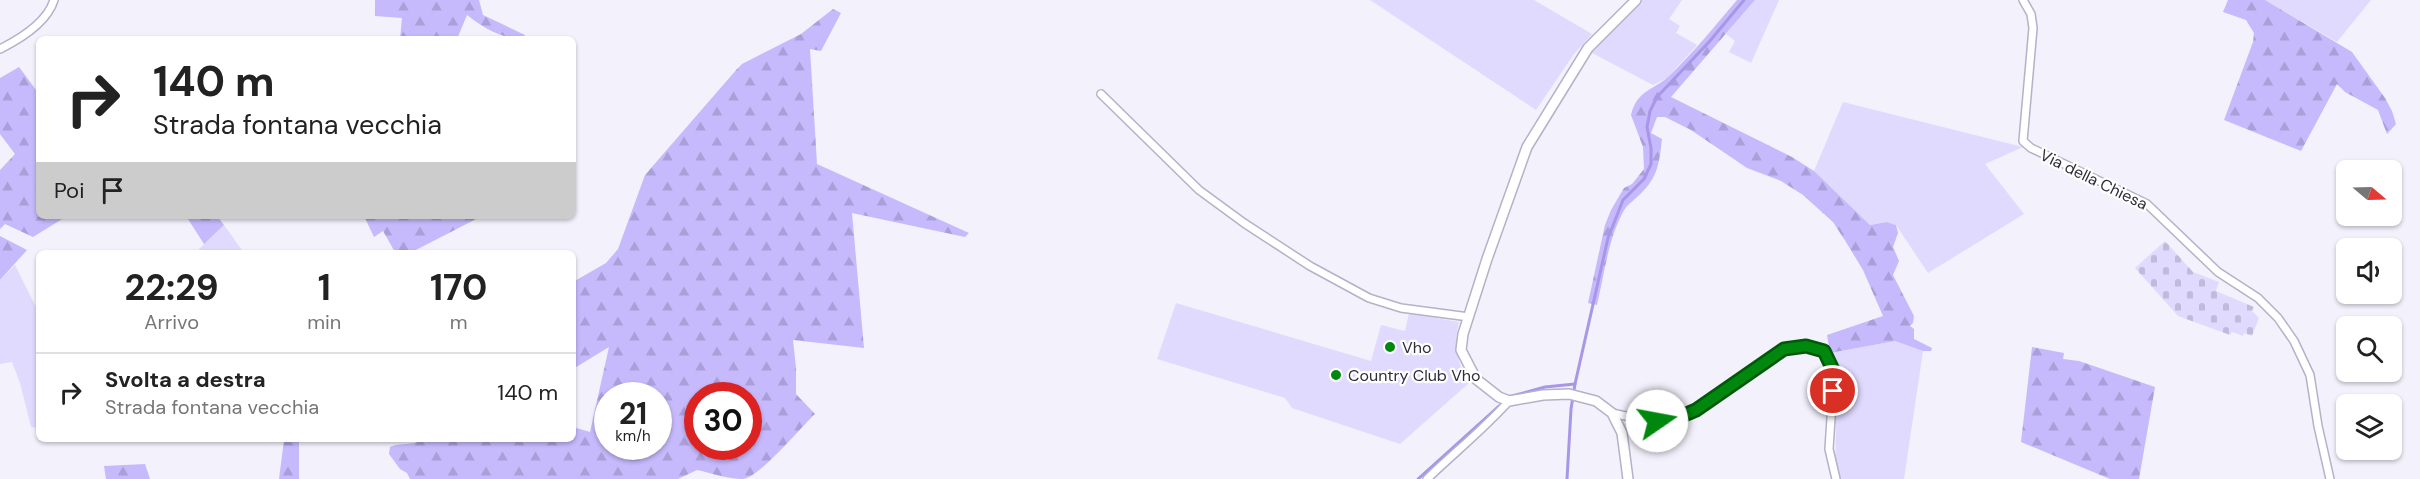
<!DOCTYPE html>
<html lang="it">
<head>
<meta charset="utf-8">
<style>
	body { margin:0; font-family:"DM Sans",sans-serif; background:#f2f2f2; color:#222; height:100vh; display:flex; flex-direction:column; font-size:22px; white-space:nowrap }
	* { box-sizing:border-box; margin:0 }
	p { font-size:20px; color:#767676 }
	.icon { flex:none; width:33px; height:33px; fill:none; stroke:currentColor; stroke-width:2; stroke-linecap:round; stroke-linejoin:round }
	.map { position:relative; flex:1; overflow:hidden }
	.drawer { position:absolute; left:36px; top:250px; width:540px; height:192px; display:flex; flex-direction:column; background:#fff; border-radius:9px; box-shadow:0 2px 4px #0004 }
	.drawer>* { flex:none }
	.hud { position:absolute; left:36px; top:36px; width:540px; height:183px; border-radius:9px; box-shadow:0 2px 4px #0004; background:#fff; color:#222; overflow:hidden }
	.needle { width:39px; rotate:109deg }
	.fabs { position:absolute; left:2336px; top:160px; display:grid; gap:12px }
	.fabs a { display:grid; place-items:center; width:66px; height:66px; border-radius:9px; background:#fff; box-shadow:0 2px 4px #0004; font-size:30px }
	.speed { position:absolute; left:594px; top:382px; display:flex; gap:12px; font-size:30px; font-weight:700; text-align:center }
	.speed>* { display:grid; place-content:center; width:78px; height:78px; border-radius:50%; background:#fff; box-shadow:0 2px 4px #0004; line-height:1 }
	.speed small { font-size:15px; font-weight:400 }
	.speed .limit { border:9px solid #d22; background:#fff; color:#111 }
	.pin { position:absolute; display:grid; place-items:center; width:51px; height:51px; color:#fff; margin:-26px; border:3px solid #fff; border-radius:50%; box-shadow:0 2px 6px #0007 }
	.me { position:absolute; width:66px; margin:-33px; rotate:78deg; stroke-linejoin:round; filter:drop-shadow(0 0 4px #0008) }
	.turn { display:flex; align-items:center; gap:21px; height:126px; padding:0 18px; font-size:27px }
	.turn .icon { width:78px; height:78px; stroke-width:2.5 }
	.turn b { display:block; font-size:42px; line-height:51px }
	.then { display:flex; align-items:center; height:57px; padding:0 18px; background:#0003; gap:12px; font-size:22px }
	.eta { display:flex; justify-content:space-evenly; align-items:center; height:102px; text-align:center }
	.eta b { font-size:36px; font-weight:700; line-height:42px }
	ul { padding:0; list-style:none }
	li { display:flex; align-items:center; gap:18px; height:78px; padding:0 18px; border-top:2px solid #e0e0e0 }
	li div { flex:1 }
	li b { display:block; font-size:22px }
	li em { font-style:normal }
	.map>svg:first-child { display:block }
</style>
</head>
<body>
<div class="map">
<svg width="2420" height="479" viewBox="0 0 2420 479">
	<defs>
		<pattern id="forest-firs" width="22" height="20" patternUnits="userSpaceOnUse" patternTransform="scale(1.5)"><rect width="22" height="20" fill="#c6b9fc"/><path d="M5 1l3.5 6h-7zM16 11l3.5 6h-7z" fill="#aa9fd9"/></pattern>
		<pattern id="cemetery-stones" width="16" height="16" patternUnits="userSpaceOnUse" patternTransform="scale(1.5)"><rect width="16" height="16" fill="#e0dafe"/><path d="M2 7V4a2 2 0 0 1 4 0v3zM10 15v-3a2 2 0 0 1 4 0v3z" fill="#c0bbda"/></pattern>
	</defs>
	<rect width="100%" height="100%" fill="#f3f1fc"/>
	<g fill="#e0dafe">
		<polygon points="1370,0 1534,0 1592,34 1574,54 1536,110"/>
		<polygon points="1642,0 1682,0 1669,19 1680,26 1676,33 1697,45 1667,78 1653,85 1590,52"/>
		<polygon points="1755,0 1779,0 1751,63 1729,52 1735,41 1726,34"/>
		<polygon points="2265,0 2371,0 2337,42"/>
		<polygon points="1843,102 2023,147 1985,164 2024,214 1928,273 1896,225 1887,222 1870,225 1814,171"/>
		<polygon points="224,225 244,253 194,254"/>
		<polygon points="15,265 39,313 39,428 31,427 20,383 12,362 0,364 0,280"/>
		<path d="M1176,303L1371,361L1381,325L1405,331L1409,313L1459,322C1453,345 1457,363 1469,383L1400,444L1292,408L1285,398L1157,359Z"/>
		<polygon points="1895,341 1923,351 1904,479 1835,479 1837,368 1835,360 1830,353"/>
	</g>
	<g fill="url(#forest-firs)" fill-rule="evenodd">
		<path d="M375,0H479L483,15L525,35L523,39C502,39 484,28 467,15L457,39H400L402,18L375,16Z"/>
		<path d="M1737,0H1755L1671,97L1792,157L1814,171L1870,225L1887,222L1896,225L1898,233L1893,247L1899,261L1893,275L1914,316L1913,323L1910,326L1914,329V339L1932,348L1931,351H1923L1895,341L1830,353L1827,335L1883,316L1863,270L1846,242L1833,222L1803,195L1781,181L1747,168L1691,130L1665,117H1657L1651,133L1662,139C1659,164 1658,179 1637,197C1631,203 1626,205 1622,214C1608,241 1604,275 1597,305L1588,303L1605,225L1611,210L1624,188L1632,184L1644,169L1643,147L1631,115C1637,90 1654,90 1669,76C1693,53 1715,26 1737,0Z"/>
		<polygon points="2228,0 2265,0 2352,52 2385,98 2392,111 2396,124 2387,134 2378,110 2345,92 2337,84 2301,151 2224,120 2253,42 2254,33 2246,20 2223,12"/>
		<path d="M833,9L841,13L821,51L810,49L817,164L969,233L965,237L852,213L864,348L793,340L796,368V394L815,414C800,428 760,477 743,479C727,479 712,473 697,470L678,479H410L407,473L400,469L389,454L390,447C400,442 414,446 421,440H573V427L590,432L609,347L573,369V282L606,263L618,249L645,175L737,69L742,64L801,34ZM608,396H658V447H608ZM698,396H748V447H698Z"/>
		<polygon points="19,67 39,94 39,216 67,216 33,237 5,224 0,229 0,170 15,154 0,134 0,78"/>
		<polygon points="186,216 217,216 224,225 204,244"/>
		<polygon points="364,216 482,216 410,253 396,254 383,231 374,237"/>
		<polygon points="0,236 27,250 0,280"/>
		<polygon points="2032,347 2064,353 2063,359 2079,361 2155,387 2139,479 2110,479 2021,442"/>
		<polygon points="284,440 299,440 299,479 279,479"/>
		<polygon points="145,464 150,479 106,479 104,466"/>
	</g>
	<polygon fill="url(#cemetery-stones)" points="2165,241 2193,272 2219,282 2216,291 2254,307 2252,311 2259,318 2252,336 2244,333 2243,336 2232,332 2230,335 2178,316 2135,268"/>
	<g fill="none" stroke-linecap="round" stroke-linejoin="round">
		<g stroke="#a896e7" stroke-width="3">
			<polyline points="1512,396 1545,387 1575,384"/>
			<polyline points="1418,479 1499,406"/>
			<polyline points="1567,479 1571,409 1575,384 1608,238 1623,200 1644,179 1651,164 1651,148 1647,127 1650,111 1657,97 1709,42 1744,0"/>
		</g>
		<g stroke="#b5b1c9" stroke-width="10">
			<g id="street">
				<polyline points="2023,0 2031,14 2033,28 2023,141 2031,148 2147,204 2218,272 2258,298 2278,318 2294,341 2310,375 2318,426 2330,479"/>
				<path d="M0,49C20,39 47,23 54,0"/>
				<polyline points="1101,94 1199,190 1244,223 1310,266 1369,298 1401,308 1469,317"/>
				<polyline points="1612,413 1644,420 1670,421 1696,410 1784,349 1806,346 1824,351 1834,372 1829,449 1836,479"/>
				<path d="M1427,479C1454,453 1484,429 1509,401"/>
			</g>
		</g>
		<g stroke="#b5b1c9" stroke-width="12">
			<polyline id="secondary" points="1628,479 1622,433 1612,413 1596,401 1569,394 1543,395 1509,401 1499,397 1476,379 1461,350 1463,334 1487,259 1527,147 1588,48 1636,0"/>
		</g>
		<use href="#street" stroke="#fff" stroke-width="7"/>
		<use href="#secondary" stroke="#fff" stroke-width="9"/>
	</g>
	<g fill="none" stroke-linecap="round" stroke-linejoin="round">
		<g stroke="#005809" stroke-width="15">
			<polyline id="route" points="1657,421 1670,421 1696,410 1784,349 1806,346 1824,351 1834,372 1833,391"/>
		</g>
		<use href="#route" stroke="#00870e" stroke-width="10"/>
	</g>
	<g fill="#00870e" stroke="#fff" stroke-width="2">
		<circle cx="1390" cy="347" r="6"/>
		<circle cx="1336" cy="375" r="6"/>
	</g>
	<g text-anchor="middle" stroke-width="4.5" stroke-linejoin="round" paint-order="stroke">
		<g font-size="16" fill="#2f2d37" stroke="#fff">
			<text transform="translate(2094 179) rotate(26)" y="6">Via della Chiesa</text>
		</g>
		<g font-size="16" fill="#2f2d37" stroke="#fff" text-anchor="start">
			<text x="1402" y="353">Vho</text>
			<text x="1348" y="381">Country Club Vho</text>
		</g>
	</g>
</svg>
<div class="fabs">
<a><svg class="needle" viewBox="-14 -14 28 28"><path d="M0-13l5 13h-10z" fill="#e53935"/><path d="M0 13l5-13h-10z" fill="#767676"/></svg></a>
<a><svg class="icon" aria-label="sound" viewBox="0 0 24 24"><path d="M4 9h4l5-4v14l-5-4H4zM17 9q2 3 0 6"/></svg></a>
<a><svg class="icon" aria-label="search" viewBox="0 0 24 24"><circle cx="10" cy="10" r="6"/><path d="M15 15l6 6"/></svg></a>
<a><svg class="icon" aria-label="layers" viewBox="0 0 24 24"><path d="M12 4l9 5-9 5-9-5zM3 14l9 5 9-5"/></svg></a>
</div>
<div class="speed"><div>21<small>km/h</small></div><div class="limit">30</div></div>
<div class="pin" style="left:1833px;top:391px;background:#d93025"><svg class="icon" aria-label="arrive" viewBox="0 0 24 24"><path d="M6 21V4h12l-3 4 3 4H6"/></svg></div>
<svg class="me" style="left:1657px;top:421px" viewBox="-20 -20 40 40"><circle r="19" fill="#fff"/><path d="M0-13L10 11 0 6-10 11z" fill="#00870e"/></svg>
<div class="hud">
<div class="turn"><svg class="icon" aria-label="right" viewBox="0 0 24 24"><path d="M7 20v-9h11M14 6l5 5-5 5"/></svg><div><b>140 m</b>Strada fontana vecchia</div></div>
<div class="then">Poi<svg class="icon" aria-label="arrive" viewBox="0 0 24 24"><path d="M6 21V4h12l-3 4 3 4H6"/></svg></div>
</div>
<section class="drawer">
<div class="eta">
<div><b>22:29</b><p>Arrivo</p></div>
<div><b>1</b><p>min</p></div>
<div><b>170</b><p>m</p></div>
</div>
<ul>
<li><svg class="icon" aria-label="right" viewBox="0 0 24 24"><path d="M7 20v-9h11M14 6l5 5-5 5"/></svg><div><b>Svolta a destra</b><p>Strada fontana vecchia</p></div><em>140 m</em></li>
</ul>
</section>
</div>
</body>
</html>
